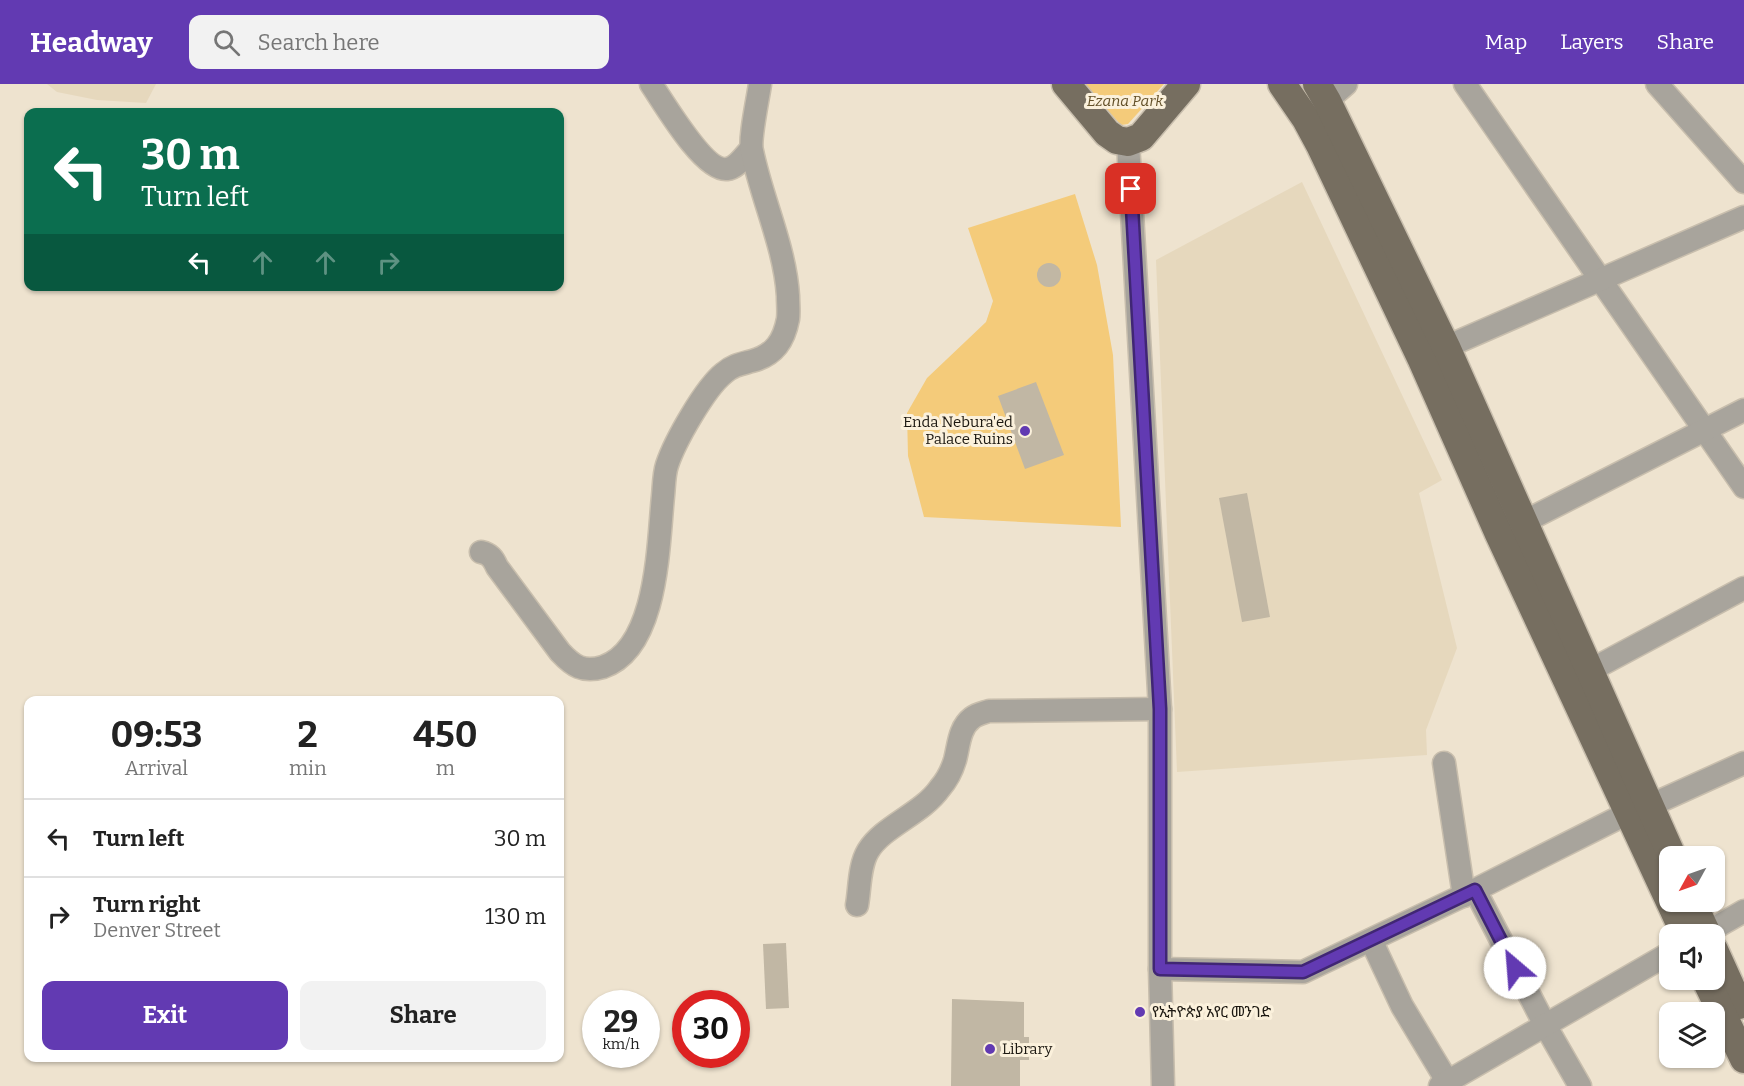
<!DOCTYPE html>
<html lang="en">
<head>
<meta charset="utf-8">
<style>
	body { margin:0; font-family:Bitter,"Noto Sans Ethiopic",serif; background:#f2f2f2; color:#222; height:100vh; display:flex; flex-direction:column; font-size:22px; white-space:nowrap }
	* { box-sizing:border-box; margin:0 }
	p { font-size:20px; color:#767676 }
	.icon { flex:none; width:33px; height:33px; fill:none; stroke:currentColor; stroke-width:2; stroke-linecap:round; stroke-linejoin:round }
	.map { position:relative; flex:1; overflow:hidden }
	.details { position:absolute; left:24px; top:612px; width:540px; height:366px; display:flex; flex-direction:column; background:#fff; border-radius:12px; box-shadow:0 2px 4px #0004 }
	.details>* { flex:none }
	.guide { position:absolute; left:24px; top:24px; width:540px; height:183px; border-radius:12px; box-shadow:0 2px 4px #0004; background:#0b6e4f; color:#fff; overflow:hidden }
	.needle { width:39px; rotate:230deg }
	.tools { position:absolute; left:1659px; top:762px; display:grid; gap:12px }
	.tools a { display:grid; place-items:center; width:66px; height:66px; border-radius:12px; background:#fff; box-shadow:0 2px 4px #0004; font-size:30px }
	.speed { position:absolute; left:582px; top:906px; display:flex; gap:12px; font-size:30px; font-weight:700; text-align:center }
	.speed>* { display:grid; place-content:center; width:78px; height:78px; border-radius:50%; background:#fff; box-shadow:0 2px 4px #0004; line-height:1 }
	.speed small { font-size:15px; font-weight:400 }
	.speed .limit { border:9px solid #d22; background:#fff; color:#111 }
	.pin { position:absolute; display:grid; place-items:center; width:51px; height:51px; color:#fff; margin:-26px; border-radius:12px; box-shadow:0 3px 9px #0006 }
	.me { position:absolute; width:66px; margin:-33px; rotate:333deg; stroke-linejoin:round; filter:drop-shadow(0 0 4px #0008) }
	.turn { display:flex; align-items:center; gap:21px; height:126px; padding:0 18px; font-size:27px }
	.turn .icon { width:78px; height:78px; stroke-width:2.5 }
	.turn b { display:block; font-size:42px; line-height:51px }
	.lanes { display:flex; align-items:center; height:57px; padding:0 18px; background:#0003; justify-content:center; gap:30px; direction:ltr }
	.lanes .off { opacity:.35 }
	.eta { display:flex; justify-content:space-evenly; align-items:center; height:102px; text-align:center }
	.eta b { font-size:36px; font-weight:700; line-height:42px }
	.button { display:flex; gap:12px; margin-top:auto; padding:12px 18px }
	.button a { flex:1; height:69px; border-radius:12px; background:#623ab2; color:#fff; font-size:24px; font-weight:700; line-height:69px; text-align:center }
	.button a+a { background:#f2f2f2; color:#222 }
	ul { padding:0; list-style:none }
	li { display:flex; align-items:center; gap:18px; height:78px; padding:0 18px; border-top:2px solid #e0e0e0 }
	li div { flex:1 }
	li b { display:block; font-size:22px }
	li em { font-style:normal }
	header { display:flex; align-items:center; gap:36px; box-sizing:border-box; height:84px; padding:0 30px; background:#623ab2; color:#fff }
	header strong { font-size:28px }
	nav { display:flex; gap:33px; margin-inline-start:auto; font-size:21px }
	.search { width:420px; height:54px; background:#f2f2f2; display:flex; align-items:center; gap:15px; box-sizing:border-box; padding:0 21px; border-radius:12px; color:#767676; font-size:22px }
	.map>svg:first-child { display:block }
</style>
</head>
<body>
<header>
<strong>Headway</strong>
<div class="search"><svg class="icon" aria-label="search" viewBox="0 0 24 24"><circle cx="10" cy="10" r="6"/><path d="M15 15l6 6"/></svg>Search here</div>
<nav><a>Map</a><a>Layers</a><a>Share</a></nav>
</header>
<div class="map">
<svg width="1744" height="1002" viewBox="0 0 1744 1002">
	<rect width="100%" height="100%" fill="#eee3cf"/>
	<g fill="#e6d8bd">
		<polygon points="47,0 156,0 146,19 97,16 57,8"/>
		<polygon points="1302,98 1442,396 1419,409 1457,564 1426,646 1427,671 1177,688 1156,176"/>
	</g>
	<g fill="#f4cb7a">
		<polygon points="1084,0 1164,0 1128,40 1121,41"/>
		<polygon points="1075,110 1097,181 1113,271 1121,443 924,433 908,372 907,329 927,294 986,238 993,217 968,144"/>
	</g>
	<g fill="#c1b7a4">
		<circle cx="1049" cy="191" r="12"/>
		<polygon points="1036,298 1064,371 1025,385 998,312"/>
		<polygon points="1247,409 1270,533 1242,538 1219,414"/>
		<polygon points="786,859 789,924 766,925 763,860"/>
		<polygon points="952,915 1024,918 1024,953 1029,953 1029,976 1020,976 1020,1002 951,1002"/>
	</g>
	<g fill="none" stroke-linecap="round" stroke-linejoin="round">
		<g stroke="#c8bead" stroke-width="25">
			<g id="minor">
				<path d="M651,0C664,19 704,88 727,85C737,84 744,72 751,65"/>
				<polyline points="1465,0 1744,403"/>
				<polyline points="1657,0 1744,98"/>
				<polyline points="1315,27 1346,0"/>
				<polyline points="1128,58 1160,625 1160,885 1163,1002"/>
				<polyline points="1433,270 1446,263 1744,133"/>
				<polyline points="1508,446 1744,326"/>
				<path d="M481,468C490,470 493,474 497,483L560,568C573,582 583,589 603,583C658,564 658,461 663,412C664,402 664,390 667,381C675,357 705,304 724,289C733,281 741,280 752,277C775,271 784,256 788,235C789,228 788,220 788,212C785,163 762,116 752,67C749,55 758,15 760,0"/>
				<polyline points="1576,594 1744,504"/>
				<polyline points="1444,679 1464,812"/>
				<polyline points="1475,806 1545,941 1580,1002"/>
				<path d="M857,821C860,804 859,782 868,767C883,742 922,730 940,704C947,696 952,686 955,676C959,661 959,644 972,634C977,630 983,629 989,627L1160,625"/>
				<polyline points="1704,850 1744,827"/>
				<polyline points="1371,856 1402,922 1450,1002"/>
				<polyline points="1160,885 1303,888 1475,806 1628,729 1649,722 1744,679"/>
				<polyline points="1440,1002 1670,869"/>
			</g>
		</g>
		<g stroke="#c8bead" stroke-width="31">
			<g id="major">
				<polyline points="1066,0 1107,49 1117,56 1128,58 1141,53 1186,0"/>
				<polyline points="1282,0 1306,35 1320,61 1422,276 1499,450 1685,850"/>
				<polyline points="1317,0 1327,17 1446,263 1672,772"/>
				<polyline points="1692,818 1707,850"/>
				<polyline points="1714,866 1739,921"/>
				<polyline points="1706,896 1744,975"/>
			</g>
		</g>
		<use href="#minor" stroke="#a8a49c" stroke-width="22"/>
		<use href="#major" stroke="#766e60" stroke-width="28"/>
	</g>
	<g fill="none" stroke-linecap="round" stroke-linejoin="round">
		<g stroke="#402674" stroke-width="15">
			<polyline id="route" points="1131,105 1160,625 1160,885 1303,888 1475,806 1515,884"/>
		</g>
		<use href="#route" stroke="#623ab2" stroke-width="10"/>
	</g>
	<g fill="#623ab2" stroke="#fbf1dc" stroke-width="2">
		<circle cx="1025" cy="347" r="6"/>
		<circle cx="1140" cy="928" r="6"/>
		<circle cx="990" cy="965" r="6"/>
	</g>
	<g text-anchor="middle" stroke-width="6" stroke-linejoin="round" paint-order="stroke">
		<g font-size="15" font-style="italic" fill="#635028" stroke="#fbf1dc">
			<text x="1125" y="22">Ezana Park</text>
		</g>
		<g font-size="15" fill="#1c1811" stroke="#fbf1dc" text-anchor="start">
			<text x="1013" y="343" text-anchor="end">Enda Nebura'ed<tspan x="1013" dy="17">Palace Ruins</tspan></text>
			<text x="1152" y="933">የኢትዮጵያ አየር መንገድ</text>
			<text x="1002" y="970">Library</text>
		</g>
	</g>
</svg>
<div class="tools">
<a><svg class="needle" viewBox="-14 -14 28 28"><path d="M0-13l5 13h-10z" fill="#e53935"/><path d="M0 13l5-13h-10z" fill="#767676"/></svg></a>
<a><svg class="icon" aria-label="sound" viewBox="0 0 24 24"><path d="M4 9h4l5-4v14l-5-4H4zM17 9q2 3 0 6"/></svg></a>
<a><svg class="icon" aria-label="layers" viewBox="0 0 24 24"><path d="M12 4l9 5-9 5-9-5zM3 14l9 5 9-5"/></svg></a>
</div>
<div class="speed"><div>29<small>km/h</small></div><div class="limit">30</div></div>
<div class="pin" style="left:1131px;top:105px;background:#d93025"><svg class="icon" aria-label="arrive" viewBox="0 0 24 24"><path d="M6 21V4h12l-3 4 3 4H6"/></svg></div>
<svg class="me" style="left:1515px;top:884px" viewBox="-20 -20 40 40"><circle r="19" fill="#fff"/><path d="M0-13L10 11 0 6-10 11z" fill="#623ab2"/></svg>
<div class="guide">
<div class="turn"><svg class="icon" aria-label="left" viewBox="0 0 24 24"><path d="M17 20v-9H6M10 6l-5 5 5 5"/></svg><div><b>30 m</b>Turn left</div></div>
<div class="lanes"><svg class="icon" aria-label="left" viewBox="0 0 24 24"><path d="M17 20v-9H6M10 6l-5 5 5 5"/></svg><svg class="icon off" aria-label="ahead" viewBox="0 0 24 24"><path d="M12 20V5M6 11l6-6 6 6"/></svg><svg class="icon off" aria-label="ahead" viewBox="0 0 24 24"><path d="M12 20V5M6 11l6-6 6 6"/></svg><svg class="icon off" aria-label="right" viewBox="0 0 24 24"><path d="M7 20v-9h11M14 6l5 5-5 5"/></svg></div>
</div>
<section class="details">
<div class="eta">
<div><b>09:53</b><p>Arrival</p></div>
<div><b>2</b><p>min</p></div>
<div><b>450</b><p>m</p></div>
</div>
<ul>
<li><svg class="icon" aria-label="left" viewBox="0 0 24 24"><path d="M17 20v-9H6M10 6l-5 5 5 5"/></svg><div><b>Turn left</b></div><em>30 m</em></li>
<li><svg class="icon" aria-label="right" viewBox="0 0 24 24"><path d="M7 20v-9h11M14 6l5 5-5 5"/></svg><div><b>Turn right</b><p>Denver Street</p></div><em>130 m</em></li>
</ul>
<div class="button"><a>Exit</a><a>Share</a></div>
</section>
</div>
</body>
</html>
